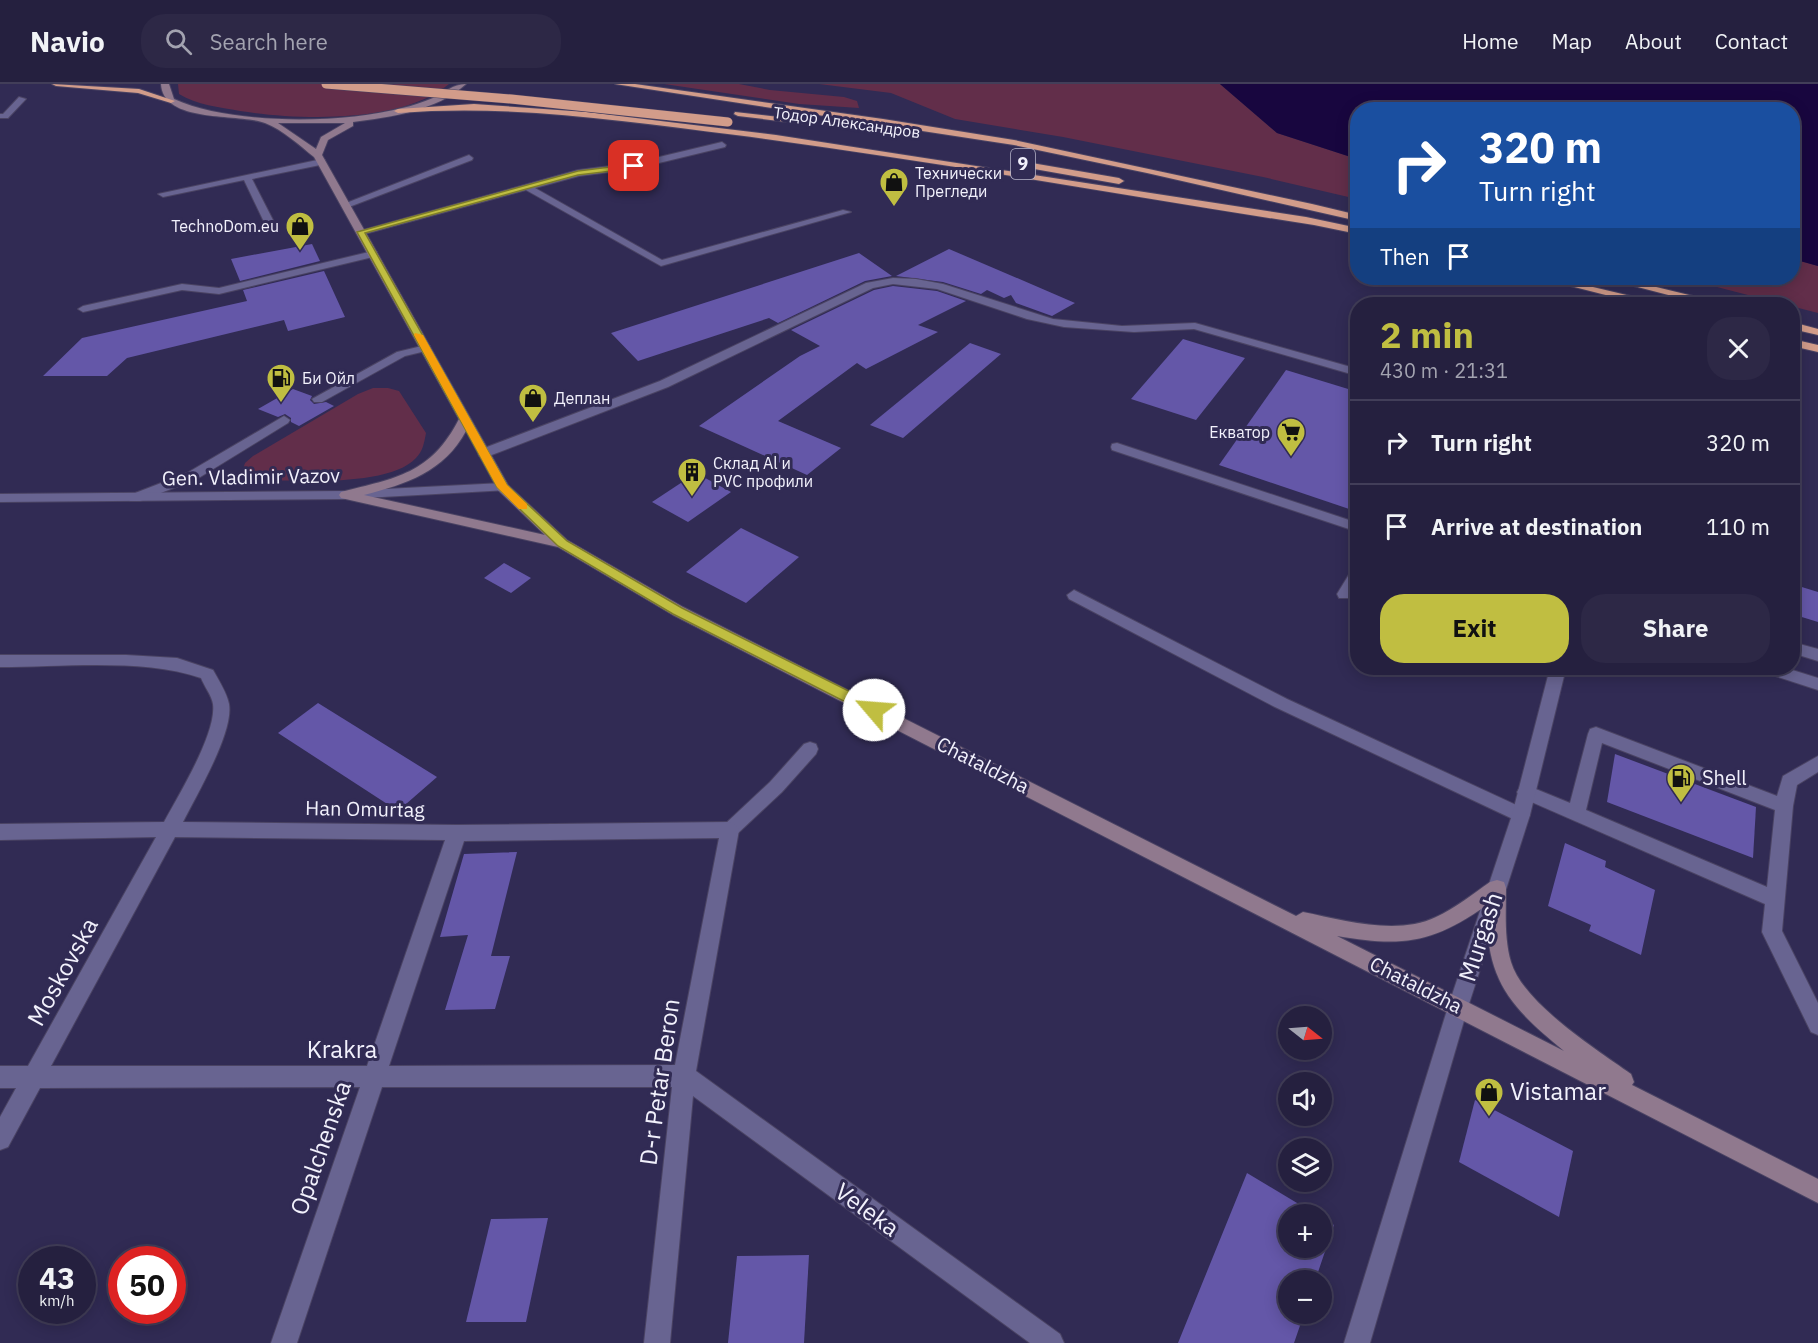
<!DOCTYPE html>
<html lang="en">
<head>
<meta charset="utf-8">
<style>
	body { margin:0; font-family:"IBM Plex Sans",sans-serif; background:#2d2846; color:#f1f3f6; height:100vh; display:flex; flex-direction:column; font-size:22px; white-space:nowrap }
	* { box-sizing:border-box; margin:0 }
	p { font-size:20px; color:#a3a3b0 }
	.icon { flex:none; width:33px; height:33px; fill:none; stroke:currentColor; stroke-width:2; stroke-linecap:round; stroke-linejoin:round }
	.map { position:relative; flex:1; overflow:hidden }
	.details { position:absolute; left:1350px; top:213px; width:450px; height:378px; display:flex; flex-direction:column; background:#25203f; border-radius:24px; box-shadow:0 3px 15px #0003,0 0 0 2px #423e59 }
	.details>* { flex:none }
	.top-card { position:absolute; left:1350px; top:18px; width:450px; height:183px; border-radius:24px; box-shadow:0 3px 15px #0003,0 0 0 2px #423e59; background:#1a4fa0; color:#fff; overflow:hidden }
	.needle { width:39px; rotate:107deg }
	.fabs { position:absolute; left:1278px; top:922px; display:grid; gap:12px }
	.fabs a { display:grid; place-items:center; width:54px; height:54px; border-radius:50%; background:#25203f; box-shadow:0 3px 15px #0003,0 0 0 2px #423e59; font-size:30px }
	.speed { position:absolute; left:18px; top:1162px; display:flex; gap:12px; font-size:30px; font-weight:700; text-align:center }
	.speed>* { display:grid; place-content:center; width:78px; height:78px; border-radius:50%; background:#25203f; box-shadow:0 3px 15px #0003,0 0 0 2px #423e59; line-height:1 }
	.speed small { font-size:15px; font-weight:400 }
	.speed .limit { border:9px solid #d22; background:#fff; color:#111 }
	.pin { position:absolute; display:grid; place-items:center; width:51px; height:51px; color:#fff; margin:-26px; border-radius:12px; box-shadow:0 3px 9px #0006 }
	.me { position:absolute; width:66px; margin:-33px; rotate:297deg; stroke-linejoin:round; filter:drop-shadow(0 0 4px #0008) }
	.turn { display:flex; align-items:center; gap:21px; height:126px; padding:0 30px; font-size:27px }
	.turn .icon { width:78px; height:78px; stroke-width:2.5 }
	.turn b { display:block; font-size:42px; line-height:51px }
	.then { display:flex; align-items:center; height:57px; padding:0 30px; background:#0003; gap:12px; font-size:22px }
	.round { display:grid; place-items:center; flex:none; width:63px; height:63px; border-radius:24px; background:#2d2846 }
	.summary { display:flex; align-items:center; justify-content:space-between; height:102px; padding:0 30px }
	h1 { font-size:36px; font-weight:700; line-height:45px; color:#c0be41 }
	.action { display:flex; gap:12px; margin-top:auto; padding:12px 30px }
	.action a { flex:1; height:69px; border-radius:24px; background:#c0be41; color:#111; font-size:24px; font-weight:700; line-height:69px; text-align:center }
	.action a+a { background:#2d2846; color:#f1f3f6 }
	ul { padding:0; list-style:none }
	li { display:flex; align-items:center; gap:18px; height:84px; padding:0 30px; border-top:2px solid #423e59 }
	li div { flex:1 }
	li b { display:block; font-size:22px }
	li em { font-style:normal }
	header { display:flex; align-items:center; gap:36px; box-sizing:border-box; height:84px; padding:0 30px; background:#25203f; border-bottom:2px solid #423e59 }
	header strong { font-size:28px }
	nav { display:flex; gap:33px; margin-inline-start:auto; font-size:21px }
	.search { width:420px; height:54px; background:#2d2846; display:flex; align-items:center; gap:15px; box-sizing:border-box; padding:0 21px; border-radius:24px; color:#a3a3b0; font-size:22px }
	.map>svg:first-child { display:block }
</style>
</head>
<body>
<header>
<strong>Navio</strong>
<div class="search"><svg class="icon" aria-label="search" viewBox="0 0 24 24"><circle cx="10" cy="10" r="6"/><path d="M15 15l6 6"/></svg>Search here</div>
<nav><a>Home</a><a>Map</a><a>About</a><a>Contact</a></nav>
</header>
<div class="map">
<svg width="1818" height="1259" viewBox="0 0 1818 1259">
	<rect width="100%" height="100%" fill="#312b54"/>
	<g fill="#622e4a">
		<path d="M178,0H449C401,40 299,36 240,27C219,23 197,21 179,10Z"/>
		<polygon points="664,0 739,0 770,6 844,13 857,17 859,24 799,20"/>
		<polygon points="819,0 1220,0 1277,49 1357,75 1357,115 1263,93 1063,53 955,35 891,9"/>
		<polygon points="1793,175 1818,182 1818,229 1682,194 1792,194"/>
		<path d="M373,304H388L399,307L426,349C424,359 423,367 416,374C388,404 293,396 253,396L242,388L245,379L253,372L358,310Z"/>
	</g>
	<polygon fill="#18063f" points="1220,0 1818,0 1818,182 1793,175 1792,26 1358,26 1357,75 1277,49"/>
	<g fill="#6457a8">
		<polygon points="312,160 320,177 240,197 231,175"/>
		<polygon points="949,165 1031,200 1075,219 1052,232 1016,219 1011,211 1004,214 987,206 981,210 943,198 896,192"/>
		<polygon points="859,169 892,192 865,197 778,239 769,234 638,277 611,249"/>
		<polygon points="324,187 345,233 288,247 284,236 127,274 107,292 43,292 82,254 247,217 243,206"/>
		<polygon points="893,202 937,207 966,217 918,241 938,248 866,285 857,279 778,337 841,364 807,391 699,342 800,272 820,262 791,246 874,206"/>
		<polygon points="1183,255 1245,274 1196,336 1131,315"/>
		<polygon points="970,259 1001,270 903,354 870,341"/>
		<polygon points="1286,286 1358,308 1358,428 1219,381"/>
		<polygon points="293,305 312,312 310,316 314,320 326,318 334,322 299,342 291,338 291,334 285,330 278,333 258,325"/>
		<polygon points="696,389 731,408 688,438 652,418"/>
		<polygon points="741,444 799,473 746,519 686,488"/>
		<polygon points="504,479 531,494 511,509 484,494"/>
		<polygon points="1792,500 1818,508 1818,538 1792,530"/>
		<polygon points="318,619 437,693 398,727 278,649"/>
		<polygon points="1615,670 1756,723 1753,774 1607,718"/>
		<polygon points="1565,759 1606,777 1605,783 1655,806 1641,871 1589,847 1591,841 1548,822"/>
		<polygon points="517,768 491,872 510,872 495,925 445,926 468,851 440,853 464,770"/>
		<polygon points="1475,1016 1573,1067 1559,1133 1459,1078"/>
		<polygon points="1247,1089 1317,1131 1288,1131 1288,1164 1322,1164 1322,1134 1334,1141 1315,1197 1288,1197 1288,1230 1304,1230 1294,1259 1178,1259"/>
		<polygon points="548,1134 526,1238 466,1238 491,1135"/>
		<polygon points="809,1171 804,1259 728,1259 737,1172"/>
	</g>
	<g fill="none" stroke-linecap="round" stroke-linejoin="round">
		<g stroke="#4a4363" stroke-width="2">
			<g id="service">
				<polygon points="19,13 26,15 8,34 0,34 0,30 3,30"/>
				<polygon points="722,58 726,61 725,63 634,85 579,92 535,104 662,176 843,126 851,128 661,182 526,106 361,151 356,148 578,86 634,79"/>
				<polygon points="469,71 473,74 472,76 349,123 341,121"/>
				<polygon points="322,75 325,76 325,80 252,95 275,140 270,143 265,140 244,96 163,113 158,110"/>
				<polygon points="373,167 377,168 377,172 219,210 182,206 83,228 78,225 83,222 182,200 219,204"/>
				<polygon points="893,194 916,195 943,200 1053,235 1122,242 1195,239 1358,285 1358,292 1194,245 1134,248 1064,243 1027,235 937,205 893,200 873,204 668,303 489,372 479,372 478,369 479,366 660,297 866,199"/>
				<polygon points="426,261 430,262 430,266 405,272 322,318 314,318 312,315 397,268"/>
				<polygon points="284,332 290,336 288,339 197,395 140,417 130,417 128,414 130,411 187,389"/>
				<polygon points="1117,359 1358,439 1358,448 1112,366 1111,363 1112,360"/>
				<polygon points="1358,482 1358,500 1349,514 1339,514 1337,510 1353,484"/>
				<polygon points="1074,506 1287,615 1527,726 1530,731 1527,736 1521,738 1515,736 1275,623 1069,515 1067,511"/>
				<polygon points="1792,558 1818,565 1818,577 1792,569"/>
				<polygon points="1761,584 1786,584 1818,594 1818,606 1763,588"/>
				<path d="M1596,643L1777,712L1783,692L1818,672V688L1797,701L1793,722L1782,847L1818,919V951L1811,948L1762,848L1765,820L1520,713L1517,708L1520,703L1526,701L1570,719L1588,650L1590,645ZM1602,659L1775,726L1767,803L1586,726Z"/>
				<polygon points="810,658 816,660 818,665 816,670 782,708 736,751 730,754 724,751 721,746 724,741 770,698 804,660"/>
			</g>
		</g>
		<g stroke="#4a4363" stroke-width="2">
			<g id="minor">
				<polygon points="503,399 510,403 508,406 346,415 0,418 0,410 346,407"/>
				<path d="M0,571H126L177,574L213,586C218,595 227,609 229,620C234,648 196,712 183,738L457,741L730,738L736,741L739,746L696,987L1060,1250L1064,1259H1030L693,1012L670,1259H644L672,1003H382L297,1259H271L360,1003L40,1004L8,1063L0,1066V1033L16,1004H0V982H28L156,753L0,756V740L164,738C178,712 217,649 213,620C212,612 204,602 201,594C143,574 62,583 0,583ZM175,753L445,756L367,982H51ZM719,754L675,981L389,982L464,757Z"/>
				<polygon points="1550,584 1566,584 1530,731 1468,923 1370,1259 1344,1259 1448,923 1512,731"/>
			</g>
		</g>
		<g stroke="#4a4363" stroke-width="2">
			<path id="secondary" d="M161,0H169L174,15C231,41 342,40 402,24C412,22 423,18 433,14C444,9 453,0 466,0C437,27 390,33 353,38V42L328,56L322,71L508,401L567,456L683,523L1296,832L1303,828C1343,836 1397,852 1436,833C1455,824 1473,810 1490,798L1497,796L1504,798L1506,804C1506,828 1504,854 1511,878C1523,919 1596,965 1631,990L1634,998L1632,1001L1818,1095V1119L673,531L558,463L341,414L339,411L341,408C396,394 431,390 459,335L314,73C299,61 283,46 265,39C239,29 163,40 161,0ZM278,39H345L321,53L316,65ZM466,347L498,406L545,451L364,411C406,400 444,388 466,347ZM1487,821C1485,895 1509,922 1564,967L1337,852C1402,863 1432,860 1487,821Z"/>
		</g>
		<g stroke="#4a4363" stroke-width="2">
			<g id="trunk">
				<polygon points="52,0 139,5 175,17 171,19 138,9 56,2"/>
				<polygon points="615,0 635,0 883,35 1014,56 1312,120 1358,131 1358,137 1147,89 1014,61"/>
				<path d="M474,20L586,28L776,51L1306,133L1358,144V150L1314,141C1121,111 929,76 736,51C623,37 512,20 398,29L394,27L398,25Z"/>
				<polygon points="735,28 813,37 817,39 813,41 738,32 734,30"/>
				<polygon points="1026,78 1119,94 1124,97 1119,100 1023,83 1022,81"/>
				<polygon points="1539,194 1555,194 1656,218 1657,220 1641,220"/>
				<polygon points="1603,194 1619,194 1718,218 1719,220 1703,220"/>
				<polygon points="1792,238 1818,245 1818,251 1792,245"/>
				<polygon points="1792,255 1818,261 1818,268 1792,262"/>
			</g>
		</g>
		<use href="#service" fill="#686491" fill-rule="evenodd"/>
		<use href="#minor" fill="#686491" fill-rule="evenodd"/>
		<use href="#secondary" fill="#90798e" fill-rule="evenodd"/>
		<use href="#trunk" fill="#d29c8a" fill-rule="evenodd"/>
		<g stroke="#4a4363" stroke-width="10" stroke-linecap="butt">
			<polyline id="trunk-bridge" points="326,0 511,15 728,38"/>
		</g>
		<use href="#trunk-bridge" stroke="#d29c8a" stroke-width="9"/>
	</g>
	<polygon fill="#c0be41" stroke="#7d7c2a" stroke-width="1.5" points="634,80 637,84 578,91 365,149 507,401 567,457 682,524 879,622 881,626 879,630 869,630 673,530 558,462 497,403 357,148 578,87"/>
	<polygon fill="#f59e0b" points="415,249 423,251 507,401 527,420 527,425 519,425 497,403 414,251"/>
	<defs>
		<g id="shop-pin" transform="scale(1.5)"><path d="M0 17L-7.5 6A9.5 9.5 0 1 1 7.5 6Z" fill="#c0be41" stroke="#312b54"/><path d="M-5-2.5h2.3a2.7 3.5 0 0 1 5.4 0H5L5.5 6h-11ZM-1.5-2.5h3a1.5 2.3 0 0 0-3 0Z" fill="#111"/></g>
		<g id="fuel-pin" transform="scale(1.5)"><path d="M0 17L-7.5 6A9.5 9.5 0 1 1 7.5 6Z" fill="#c0be41" stroke="#312b54"/><path d="M-5.5-6h7V0h2V4h1.3V-2.5L3-4.5l.8-.8L6-3V5H2.5V1h-1V6h-7ZM-4.2-4.7v3.2H.2V-4.7Z" fill="#111"/></g>
		<g id="supermarket-pin" transform="scale(1.5)"><path d="M0 17L-7.5 6A9.5 9.5 0 1 1 7.5 6Z" fill="#c0be41" stroke="#312b54"/><path d="M-6-5.5h2.5l.6 2H6L4.5 2H-2.5L-4.4-4H-6ZM-1.5 3.2a1.3 1.3 0 1 0 .1 0ZM3 3.2a1.3 1.3 0 1 0 .1 0Z" fill="#111"/></g>
		<g id="building-pin" transform="scale(1.5)"><path d="M0 17L-7.5 6A9.5 9.5 0 1 1 7.5 6Z" fill="#c0be41" stroke="#312b54"/><path d="M-4-6H4V6H1V3H-1V6H-4ZM-2.5-4.3h1.7v1.8h-1.7ZM.8-4.3h1.7v1.8H.8ZM-2.5-1h1.7V.8h-1.7ZM.8-1h1.7V.8H.8Z" fill="#111"/></g>
	</defs>
	<g fill-rule="evenodd">
		<use href="#shop-pin" x="894" y="98"/>
		<use href="#shop-pin" x="300" y="142"/>
		<use href="#fuel-pin" x="281" y="294"/>
		<use href="#shop-pin" x="533" y="314"/>
		<use href="#supermarket-pin" x="1291" y="348"/>
		<use href="#building-pin" x="692" y="388"/>
		<use href="#fuel-pin" x="1681" y="694"/>
		<use href="#shop-pin" x="1489" y="1008"/>
	</g>
	<g text-anchor="middle" stroke-width="6" stroke-linejoin="round" paint-order="stroke">
		<g font-size="16" fill="#f2f1fc" stroke="#312b54">
			<text transform="translate(847 38) rotate(8)" y="6">Тодор Александров</text>
		</g>
		<g font-size="16" fill="#f2f1fc" stroke="#312b54" text-anchor="start">
			<text x="915" y="95">Технически<tspan x="915" dy="18">Прегледи</tspan></text>
			<text x="279" y="148" text-anchor="end">TechnoDom.eu</text>
			<text x="302" y="300">Би Ойл</text>
			<text x="554" y="320">Деплан</text>
			<text x="1270" y="354" text-anchor="end">Екватор</text>
			<text x="713" y="385">Склад Al и<tspan x="713" dy="18">PVC профили</tspan></text>
		</g>
		<rect fill="#312b54" stroke="#b8b6ca" stroke-width="1.5" x="1011" y="65" width="24" height="30" rx="4.5"/>
		<g font-size="18" font-weight="bold" fill="#f2f1fc">
			<text x="1023" y="86">9</text>
		</g>
		<g font-size="20" fill="#f2f1fc" stroke="#312b54">
			<text transform="translate(251 393) rotate(-1)" y="7">Gen. Vladimir Vazov</text>
			<text transform="translate(983 681) rotate(27)" y="7">Chataldzha</text>
			<text transform="translate(365 725) rotate(1)" y="7">Han Omurtag</text>
			<text transform="translate(1416 901) rotate(27)" y="7">Chataldzha</text>
		</g>
		<g font-size="20" fill="#f2f1fc" stroke="#312b54" text-anchor="start">
			<text x="1702" y="701">Shell</text>
		</g>
		<g font-size="24" fill="#f2f1fc" stroke="#312b54">
			<text transform="translate(1481 853) rotate(-72)" y="8">Murgash</text>
			<text transform="translate(63 888) rotate(-61)" y="8">Moskovska</text>
			<text x="342" y="974">Krakra</text>
			<text transform="translate(660 998) rotate(-82)" y="8">D-r Petar Beron</text>
			<text transform="translate(321 1064) rotate(-71)" y="8">Opalchenska</text>
			<text transform="translate(867 1126) rotate(36)" y="8">Veleka</text>
		</g>
		<g font-size="24" fill="#f2f1fc" stroke="#312b54" text-anchor="start">
			<text x="1510" y="1016">Vistamar</text>
		</g>
	</g>
</svg>
<div class="fabs">
<a><svg class="needle" viewBox="-14 -14 28 28"><path d="M0-13l5 13h-10z" fill="#e53935"/><path d="M0 13l5-13h-10z" fill="#a3a3b0"/></svg></a>
<a><svg class="icon" aria-label="sound" viewBox="0 0 24 24"><path d="M4 9h4l5-4v14l-5-4H4zM17 9q2 3 0 6"/></svg></a>
<a><svg class="icon" aria-label="layers" viewBox="0 0 24 24"><path d="M12 4l9 5-9 5-9-5zM3 14l9 5 9-5"/></svg></a>
<a>+</a>
<a>−</a>
</div>
<div class="speed"><div>43<small>km/h</small></div><div class="limit">50</div></div>
<div class="pin" style="left:634px;top:82px;background:#d93025"><svg class="icon" aria-label="arrive" viewBox="0 0 24 24"><path d="M6 21V4h12l-3 4 3 4H6"/></svg></div>
<svg class="me" style="left:874px;top:626px" viewBox="-20 -20 40 40"><circle r="19" fill="#fff"/><path d="M0-13L10 11 0 6-10 11z" fill="#c0be41"/></svg>
<div class="top-card">
<div class="turn"><svg class="icon" aria-label="right" viewBox="0 0 24 24"><path d="M7 20v-9h11M14 6l5 5-5 5"/></svg><div><b>320 m</b>Turn right</div></div>
<div class="then">Then<svg class="icon" aria-label="arrive" viewBox="0 0 24 24"><path d="M6 21V4h12l-3 4 3 4H6"/></svg></div>
</div>
<section class="details">
<div class="summary"><div><h1>2 min</h1><p>430 m · 21:31</p></div><a class="round"><svg class="icon" aria-label="close" viewBox="0 0 24 24"><path d="M6 6l12 12M18 6L6 18"/></svg></a></div>
<ul>
<li><svg class="icon" aria-label="right" viewBox="0 0 24 24"><path d="M7 20v-9h11M14 6l5 5-5 5"/></svg><div><b>Turn right</b></div><em>320 m</em></li>
<li><svg class="icon" aria-label="arrive" viewBox="0 0 24 24"><path d="M6 21V4h12l-3 4 3 4H6"/></svg><div><b>Arrive at destination</b></div><em>110 m</em></li>
</ul>
<div class="action"><a>Exit</a><a>Share</a></div>
</section>
</div>
</body>
</html>
